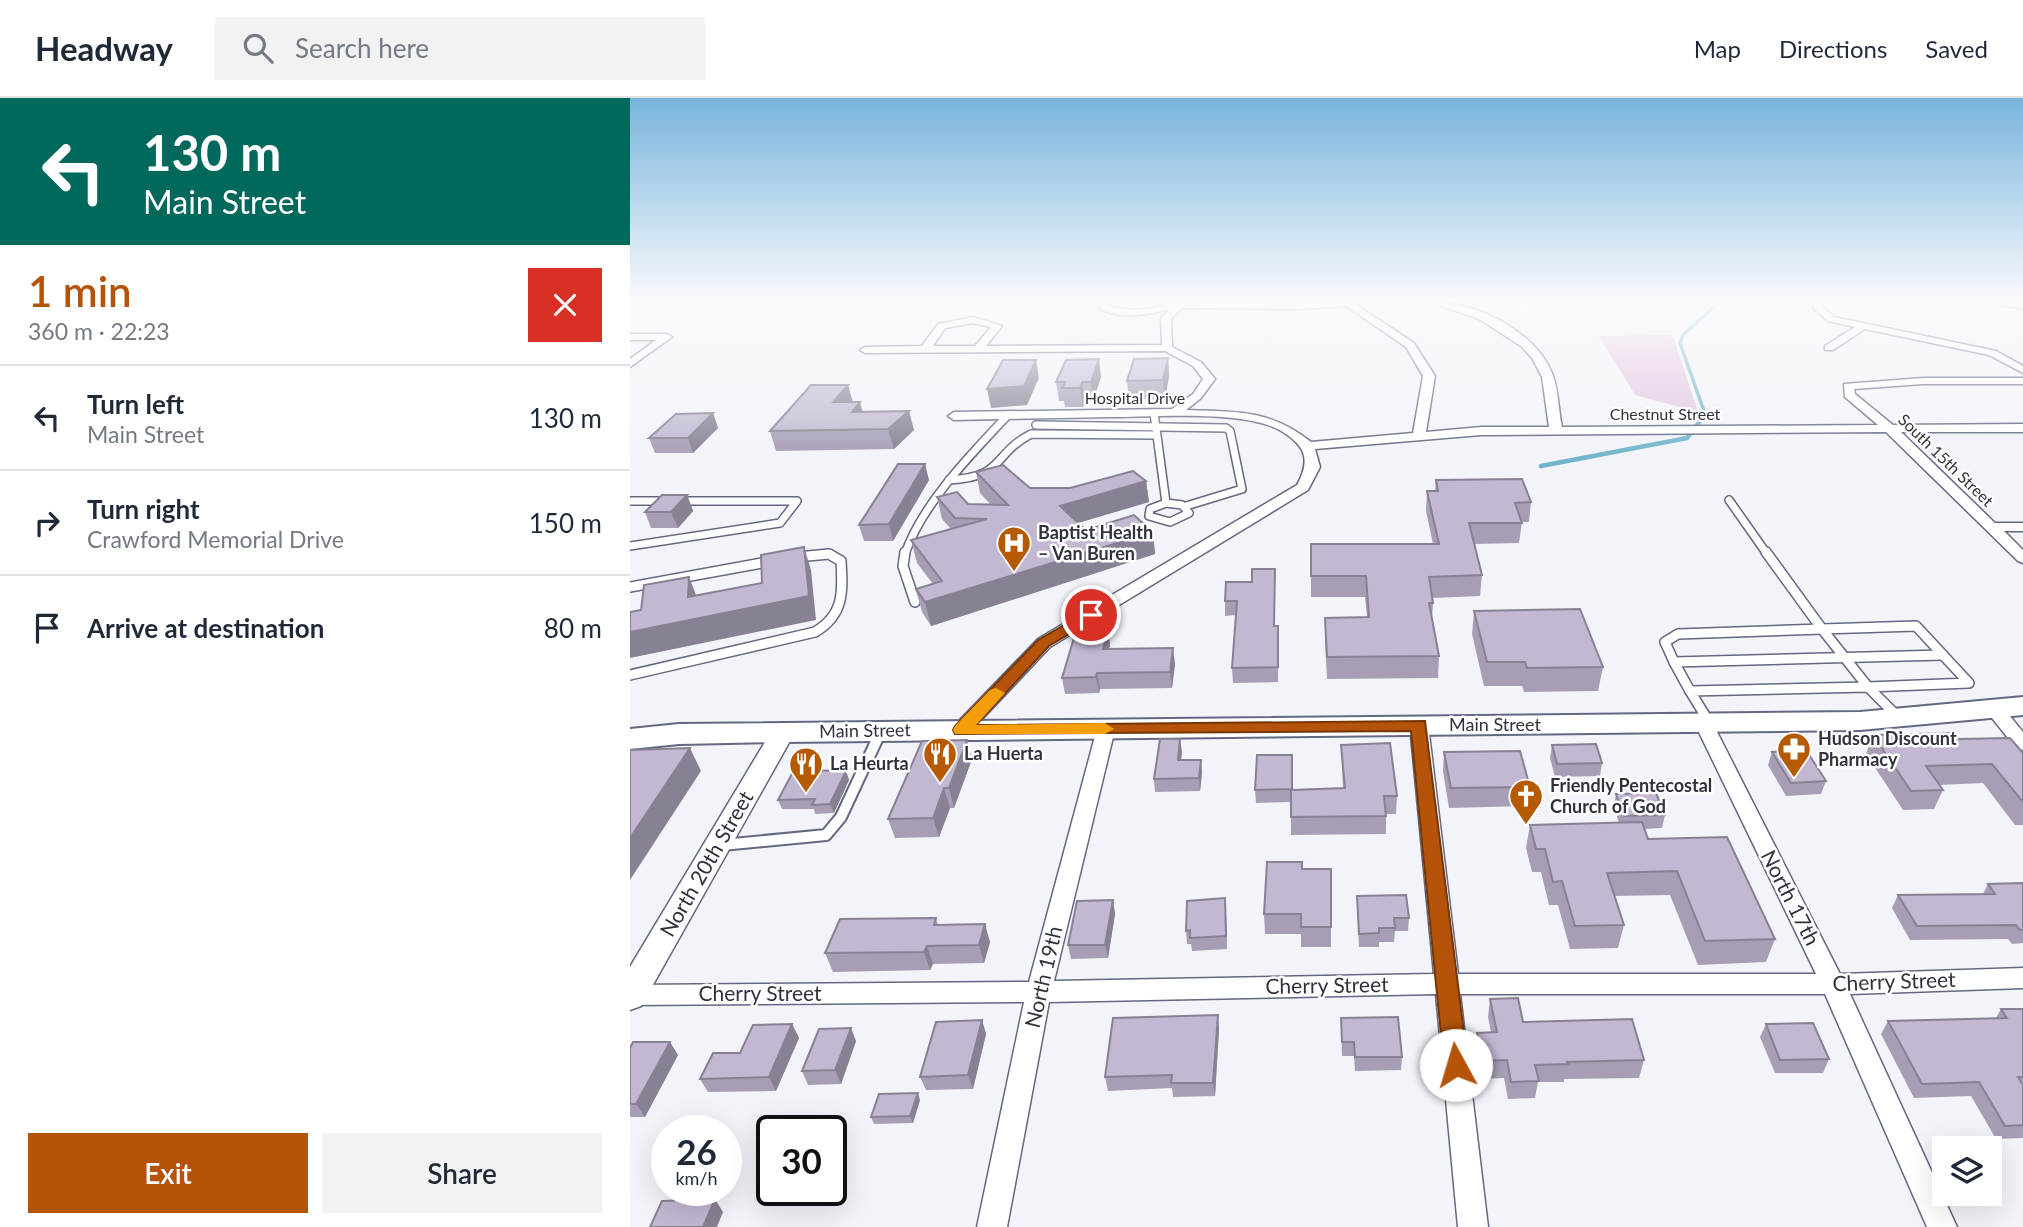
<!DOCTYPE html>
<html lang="en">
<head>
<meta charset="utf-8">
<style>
	body { margin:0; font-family:Lato,sans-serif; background:#f2f2f3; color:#1f2937; height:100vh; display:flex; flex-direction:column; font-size:26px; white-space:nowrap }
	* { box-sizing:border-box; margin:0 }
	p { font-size:23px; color:#747a83 }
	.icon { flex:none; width:38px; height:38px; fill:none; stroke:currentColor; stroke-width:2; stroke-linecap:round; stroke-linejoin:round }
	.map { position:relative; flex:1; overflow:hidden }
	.sheet { display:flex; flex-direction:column; background:#fff; width:630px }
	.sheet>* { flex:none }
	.banner { background:#00695c; color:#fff; overflow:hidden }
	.buttons { position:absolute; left:1302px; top:1038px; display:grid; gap:14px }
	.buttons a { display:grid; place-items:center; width:70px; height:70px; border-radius:0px; background:#fff; box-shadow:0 7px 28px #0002; font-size:35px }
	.speed { position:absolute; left:21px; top:1017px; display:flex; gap:14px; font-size:35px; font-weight:700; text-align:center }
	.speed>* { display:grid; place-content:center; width:91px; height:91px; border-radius:50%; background:#fff; box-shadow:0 7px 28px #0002; line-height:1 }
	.speed small { font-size:18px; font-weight:400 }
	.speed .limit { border:4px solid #111; border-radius:10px; background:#fff; color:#111 }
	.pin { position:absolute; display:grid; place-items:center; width:60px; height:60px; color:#fff; margin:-30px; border:4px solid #fff; border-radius:50%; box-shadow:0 2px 7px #0007 }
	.me { position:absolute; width:77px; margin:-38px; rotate:354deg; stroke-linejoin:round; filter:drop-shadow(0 0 5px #0008) }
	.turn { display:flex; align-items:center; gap:24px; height:147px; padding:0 28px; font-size:32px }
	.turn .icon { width:91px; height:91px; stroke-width:2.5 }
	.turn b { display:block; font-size:49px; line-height:60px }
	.round { display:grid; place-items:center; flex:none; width:74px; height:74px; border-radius:0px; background:#f2f2f3 }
	.head { display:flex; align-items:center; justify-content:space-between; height:119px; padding:0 28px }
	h1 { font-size:42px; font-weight:600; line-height:52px; color:#b45309 }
	.primary-button { display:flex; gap:14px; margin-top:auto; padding:14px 28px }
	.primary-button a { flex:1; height:80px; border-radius:0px; background:#b45309; color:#fff; font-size:28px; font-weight:600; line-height:80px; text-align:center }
	.primary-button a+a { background:#f2f2f3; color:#1f2937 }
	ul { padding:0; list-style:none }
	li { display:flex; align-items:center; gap:21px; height:105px; padding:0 28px; border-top:2px solid #e0e1e3 }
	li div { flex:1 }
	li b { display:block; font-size:26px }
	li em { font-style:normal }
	header { display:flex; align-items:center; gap:42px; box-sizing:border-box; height:98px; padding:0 35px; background:#fff; border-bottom:2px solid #e0e1e3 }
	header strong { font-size:33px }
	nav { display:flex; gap:38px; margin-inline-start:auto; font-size:24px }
	.search { width:490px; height:63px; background:#f2f2f3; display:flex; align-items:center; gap:18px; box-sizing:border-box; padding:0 24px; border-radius:0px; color:#747a83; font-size:26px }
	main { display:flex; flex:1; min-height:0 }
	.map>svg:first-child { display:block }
</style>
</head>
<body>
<header>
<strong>Headway</strong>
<div class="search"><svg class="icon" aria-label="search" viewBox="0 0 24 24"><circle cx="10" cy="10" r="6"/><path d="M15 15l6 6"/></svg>Search here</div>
<nav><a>Map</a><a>Directions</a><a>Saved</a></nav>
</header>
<main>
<section class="sheet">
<div class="banner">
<div class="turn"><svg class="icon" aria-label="left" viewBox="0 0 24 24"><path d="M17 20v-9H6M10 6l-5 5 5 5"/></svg><div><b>130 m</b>Main Street</div></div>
</div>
<div class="head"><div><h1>1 min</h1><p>360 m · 22:23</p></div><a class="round" style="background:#d93025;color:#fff"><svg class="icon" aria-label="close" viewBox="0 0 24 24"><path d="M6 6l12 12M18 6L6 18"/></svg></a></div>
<ul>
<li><svg class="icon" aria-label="left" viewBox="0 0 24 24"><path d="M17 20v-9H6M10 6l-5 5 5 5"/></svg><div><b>Turn left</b><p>Main Street</p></div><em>130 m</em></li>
<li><svg class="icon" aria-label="right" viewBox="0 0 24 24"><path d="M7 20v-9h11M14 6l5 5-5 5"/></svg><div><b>Turn right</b><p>Crawford Memorial Drive</p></div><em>150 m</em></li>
<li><svg class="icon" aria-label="arrive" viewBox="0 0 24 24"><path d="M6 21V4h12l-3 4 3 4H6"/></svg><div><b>Arrive at destination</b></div><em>80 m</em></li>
</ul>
<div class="primary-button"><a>Exit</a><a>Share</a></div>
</section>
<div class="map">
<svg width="1393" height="1129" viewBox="0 0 1393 1129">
	<rect width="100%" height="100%" fill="#f3f4fa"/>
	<polygon fill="#e1c4de" points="1040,237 1044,241 1068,314 1005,297 969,238"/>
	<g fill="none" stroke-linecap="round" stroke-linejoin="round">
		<polyline stroke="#70b4c9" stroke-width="3.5" points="1075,316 1050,245 1053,237 1089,204"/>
		<polyline stroke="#70b4c9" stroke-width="4.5" points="911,368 1057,340 1075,317 1074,314"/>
		<g stroke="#636880" stroke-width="10">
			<g id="service-far2">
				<polyline points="524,315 536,405"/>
				<polyline points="406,327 596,330 600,333 612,391 556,408"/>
				<path d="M319,382C376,379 361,357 401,336L525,337"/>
				<polyline points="1099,402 1137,456"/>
				<polyline points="0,403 167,403 150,425 0,448"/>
				<polygon points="536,405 552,407 559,415 540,424 519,418 520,411"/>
				<path d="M275,456C292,406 342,355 378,317"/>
			</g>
		</g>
		<g stroke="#636880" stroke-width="12">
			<g id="service-far1">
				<polyline points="275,454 273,468 285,504"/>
				<polyline points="1136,454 1192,531"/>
				<polyline points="0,489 143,463"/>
				<polygon points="1286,528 1339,585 1238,589 1192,531"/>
				<polyline points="1044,564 1035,544 1048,536 1192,531"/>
				<path d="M0,577L185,534C214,517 213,494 211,463L199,456L167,459"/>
				<polyline points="1060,593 1044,564 1313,557"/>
				<polyline points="1079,624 1060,593 1238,589 1267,618"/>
			</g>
		</g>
		<g stroke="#636880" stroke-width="14">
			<polyline id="service" points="92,747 196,737 211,719 251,633"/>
		</g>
		<g stroke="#636880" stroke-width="3">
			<g id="minor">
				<path d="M470,204H481L478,207C493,214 526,213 538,204H733L727,207L784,245L805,278L796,334L851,329H919L912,279L902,260L891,248L849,221L801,204C846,204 904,232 922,275C929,292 928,311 932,329L1248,327L1215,299L1214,286L1293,280H1393V286H1293L1224,291L1225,296L1263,327L1393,326V334H1271L1365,425H1393V433H1374L1393,452V465L1388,463L1256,334L851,337L685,351L690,369L678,392L420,549L338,636H324L322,632L324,628L408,541L667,387C680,363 677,349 653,334C618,311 522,319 479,319C427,320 376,321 324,322L318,318L324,314L542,311L563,296L573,281L563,268L535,253L235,255L230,252L235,249L292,248L308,226L343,219L372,228L356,248L532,247L531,220L540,211C517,217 490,222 469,210ZM716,208L776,249L793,278L783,335L681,344C640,311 606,314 556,312L571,300L585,281L571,264L542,249L541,221L552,210L670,211ZM343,225L361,229L345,248H303L315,230Z"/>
				<polygon points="1184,204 1194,204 1192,208 1204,219 1366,253 1393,268 1393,275 1359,257 1235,231 1203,252 1195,252 1195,248 1225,229 1198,223 1184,211"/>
				<polygon points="1359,204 1393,205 1393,211"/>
				<polygon points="0,236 37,236 42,239 0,269 0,261 26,242 0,242"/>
				<polygon points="1363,604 1370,606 1393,634 1393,652 1386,650 1354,610"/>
				<polygon points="1074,620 1083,626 1210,876 1393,870 1393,890 1220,896 1327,1129 1297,1129 1195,896 830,896 858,1129 828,1129 806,896 419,904 377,1129 347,1129 394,904 0,907 1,887 399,884 467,631 469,627 483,627 485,631 424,883 804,876 780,627 789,621 798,627 828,876 1186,876 1065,626"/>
			</g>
		</g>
		<g stroke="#636880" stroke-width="3">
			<polygon id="tertiary" points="153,626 162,628 165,634 11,908 0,912 0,869 141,634 144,628"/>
		</g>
		<g stroke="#636880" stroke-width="4">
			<polygon id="primary" points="1393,599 1393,617 1230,632 153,644 49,646 0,651 0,631 49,626 1230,614"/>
		</g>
		<use href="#service-far2" stroke="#fff" stroke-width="7"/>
		<use href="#service-far1" stroke="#fff" stroke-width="9"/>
		<use href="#service" stroke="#fff" stroke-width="10"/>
		<use href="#minor" fill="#fff" fill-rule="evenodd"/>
		<use href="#tertiary" fill="#fff" fill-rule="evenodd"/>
		<use href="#primary" fill="#fff" fill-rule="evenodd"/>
	</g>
	<g fill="#a79eb5">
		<polygon points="538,260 539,278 535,301 499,301 497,283"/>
		<polygon points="471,279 463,303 455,303 453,309 435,309 434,303 429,303 426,284"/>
		<polygon points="218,287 223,304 233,314 284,332 264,351 146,353 140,333"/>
		<polygon points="83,315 88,330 63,355 25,355 19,340"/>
		<polygon points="346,374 400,390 440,390 516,383 519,404 448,425 456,432 523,434 525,456 301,528 292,514 286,491 303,486 287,465 281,442 321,431 312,421 307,399 338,406 361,407 350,395"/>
		<polygon points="299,382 263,443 234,443 229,427"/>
		<polygon points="806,382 901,404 899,424 892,424 889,445 844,446 852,477 850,498 802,500 803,505 802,521 809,558 808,580 697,581 695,542 695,520 737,519 735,499 681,499 681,446 803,446 796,413 797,393 805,393"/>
		<polygon points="57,397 63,413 48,430 21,430 15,414"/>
		<polygon points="645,485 644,528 648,528 648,584 603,585 602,570 606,517 595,518 595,503"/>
		<polygon points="844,513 973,569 968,593 894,594 892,588 854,588 842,536"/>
		<polygon points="478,532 480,547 479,551 545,566 542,590 470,591 469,595 435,596 432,580"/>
		<polygon points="1243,637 1329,641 1393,655 1393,727 1385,727 1353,685 1309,687 1313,692 1304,711 1273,712 1236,656"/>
		<polygon points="711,647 767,698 766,716 756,716 756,736 661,737 661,704 626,705 625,692 662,657 663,692 713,690"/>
		<polygon points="922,647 972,665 970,678 925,679 920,660"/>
		<polygon points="552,654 551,662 571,662 572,675 570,693 525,694 524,681"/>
		<polygon points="814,654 900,689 897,708 819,710 813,673"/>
		<polygon points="1142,654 1196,683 1191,696 1156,698 1138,667"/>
		<polygon points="342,661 324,710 320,710 309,739 265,740 258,721"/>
		<polygon points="216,673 219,682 204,715 185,716 184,711 152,711 148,702"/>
		<polygon points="986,696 1035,717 1032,730 1014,731 1018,741 1145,841 1136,864 1068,867 1040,797 985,798 994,827 988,850 940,851 928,807 919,807 911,774 902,774 896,750 900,727 989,725 984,709"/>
		<polygon points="673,771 701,771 701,849 671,849 671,836 635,836 634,816"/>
		<polygon points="1393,785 1393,845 1382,846 1378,841 1280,842 1262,810 1268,797 1353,796 1358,786"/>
		<polygon points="727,798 779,820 778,833 765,833 764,844 749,844 749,849 729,849"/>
		<polygon points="483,802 485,816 478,860 441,861 438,847"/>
		<polygon points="596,814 597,851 562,853 561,846 557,846 556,833"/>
		<polygon points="306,820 308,827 360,844 354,865 303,866 300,872 203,874 195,855"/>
		<polygon points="860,901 893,924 1014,962 1009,980 934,981 934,984 908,984 905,1000 878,1001 874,980 849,981 845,953 847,935 861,934 858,919"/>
		<polygon points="1371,911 1393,911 1393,1040 1366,1041 1341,998 1284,1000 1251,936 1258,923 1366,920"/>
		<polygon points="711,920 772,959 771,972 725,973 724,958 712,958"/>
		<polygon points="352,922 356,936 343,991 296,992 290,979"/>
		<polygon points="162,926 169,940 146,993 78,994 70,981 110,955"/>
		<polygon points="1136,926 1199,961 1193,975 1145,975 1130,939"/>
		<polygon points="589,930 585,998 543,999 542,990 478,993 475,979"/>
		<polygon points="226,943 211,986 178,987 172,973"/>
		<polygon points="0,950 48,957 15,1019 0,1019"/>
		<polygon points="290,1002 283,1025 244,1026 241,1019"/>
	</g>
	<g fill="#888193">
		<polygon points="538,260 539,278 535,301 533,282"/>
		<polygon points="469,261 471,279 463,303 461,284"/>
		<polygon points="406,262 409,280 397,307 361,310 357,291"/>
		<polygon points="452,284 455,303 453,309 450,290"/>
		<polygon points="218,287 223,306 203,304"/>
		<polygon points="230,304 235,323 222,314"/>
		<polygon points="279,313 284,332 264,351 258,331"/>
		<polygon points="83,315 88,330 63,355 58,340"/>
		<polygon points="295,366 299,382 263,443 259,426"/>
		<polygon points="516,383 519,404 434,429 430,408"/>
		<polygon points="57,397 63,413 48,430 41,414"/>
		<polygon points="523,434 525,456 301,528 295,504"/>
		<polygon points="174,449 181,472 186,522 0,560 0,534 58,499 59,479 68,502 179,498"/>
		<polygon points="478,532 480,547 475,567 473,551"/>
		<polygon points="543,550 545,566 542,590 540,574"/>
		<polygon points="467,575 470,591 469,595 466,579"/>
		<polygon points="550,641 552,654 549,675 548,662"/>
		<polygon points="337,642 342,661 324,710 319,690"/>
		<polygon points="60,650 71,673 0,782 0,740"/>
		<polygon points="571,662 572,675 570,693 569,680"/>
		<polygon points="216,673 219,682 204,715 200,706"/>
		<polygon points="314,690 320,710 309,739 303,720"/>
		<polygon points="595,800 596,814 597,851 596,838"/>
		<polygon points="483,802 485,816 478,860 475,847"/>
		<polygon points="355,826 360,844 354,865 349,847"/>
		<polygon points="297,848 303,866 300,872 294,854"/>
		<polygon points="588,917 589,930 585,998 583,985"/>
		<polygon points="352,922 356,936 343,991 338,977"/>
		<polygon points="162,926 169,940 146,993 139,979"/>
		<polygon points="221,930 226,943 211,986 205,972"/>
		<polygon points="40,944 48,957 15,1019 6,1006"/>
		<polygon points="288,995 290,1002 283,1025 280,1018"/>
		<polygon points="85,1101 93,1114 87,1129 73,1129"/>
	</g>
	<g fill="#c2b8d2" stroke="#888193" stroke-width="2">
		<polygon points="538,260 533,282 497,283 504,261"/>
		<polygon points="469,261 461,284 452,284 450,290 432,290 435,284 426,284 436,262"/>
		<polygon points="373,262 406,262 394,288 357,291"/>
		<polygon points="181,287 218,287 203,304 230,304 222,314 279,313 258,331 140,333"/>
		<polygon points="83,315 58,340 19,340 46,316"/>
		<polygon points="268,366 295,366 259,426 229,427"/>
		<polygon points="373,367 400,390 440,390 503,373 516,383 430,408 456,432 504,417 523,434 295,504 286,491 312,483 281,442 357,421 325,420 307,399 327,394 338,406 378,407 346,374"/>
		<polygon points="892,381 901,404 885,405 892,425 839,425 852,477 799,479 803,505 799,505 809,558 697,559 695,520 739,519 736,478 681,478 681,446 809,446 797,393 808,393 806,382"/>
		<polygon points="32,397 57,397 41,414 15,414"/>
		<polygon points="174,449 179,498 0,534 0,514 11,512 14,487 59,479 58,499 132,485 131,457"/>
		<polygon points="622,471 645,471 644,528 648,528 648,569 602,570 607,503 595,503 596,484 622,484"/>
		<polygon points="950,511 973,569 897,570 895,564 857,564 844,513"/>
		<polygon points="478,532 473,551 543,550 540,574 467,575 466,579 432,580 446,533"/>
		<polygon points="1324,635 1329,641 1380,640 1393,655 1393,704 1362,666 1296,668 1313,692 1281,693 1243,637"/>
		<polygon points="530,641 550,641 548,662 571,662 569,680 524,681"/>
		<polygon points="337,642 319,690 314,690 303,720 258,721 292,643"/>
		<polygon points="760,645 767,698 754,698 756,718 661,719 661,692 715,690 711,647"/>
		<polygon points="966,646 972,665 927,666 922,647"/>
		<polygon points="60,650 0,740 0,652"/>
		<polygon points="1176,652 1196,683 1161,685 1142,654"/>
		<polygon points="890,653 900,689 821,690 814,654"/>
		<polygon points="627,657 662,657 662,691 625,692"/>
		<polygon points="164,672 216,673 200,706 182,707 185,701 148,702"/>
		<polygon points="1026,695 1035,717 994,718 986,696"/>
		<polygon points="1012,724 1018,741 1097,739 1145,841 1075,843 1047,773 977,775 994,827 945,828 932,783 923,784 915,751 906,751 900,727"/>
		<polygon points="637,764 672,764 672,771 701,771 701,829 671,829 671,816 634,816"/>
		<polygon points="1393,785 1393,832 1390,832 1386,827 1287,828 1268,797 1365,796 1358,786"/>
		<polygon points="776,797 779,820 764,820 765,830 749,830 749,835 729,836 727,798"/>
		<polygon points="595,800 596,838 560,840 560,832 556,833 557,803"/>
		<polygon points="483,802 475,847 438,847 447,803"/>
		<polygon points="306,820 304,827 355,826 349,847 297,848 294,854 195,855 210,821"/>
		<polygon points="888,900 893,924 1002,921 1014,962 937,964 938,966 905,967 909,983 881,984 877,962 852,963 847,935 867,934 860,901"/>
		<polygon points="1371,911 1393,911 1393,979 1388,979 1393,987 1393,1027 1375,1028 1349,984 1292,986 1258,923 1377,920"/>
		<polygon points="588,917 583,985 541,985 542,977 475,979 483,920"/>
		<polygon points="768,919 772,959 725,959 724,944 712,944 711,920"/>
		<polygon points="352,922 338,977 290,979 306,924"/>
		<polygon points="1183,925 1199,961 1150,962 1136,926"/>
		<polygon points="162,926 139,979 70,981 83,955 110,955 123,927"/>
		<polygon points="221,930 205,972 172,973 189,931"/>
		<polygon points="3,944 40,944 6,1006 0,1006 0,950"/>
		<polygon points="288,995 280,1018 241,1019 249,996"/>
		<polygon points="85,1101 73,1129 20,1129 32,1103"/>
	</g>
	<linearGradient id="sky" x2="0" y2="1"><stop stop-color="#78b4dc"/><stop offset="0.56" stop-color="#fafafd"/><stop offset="1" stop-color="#fafafd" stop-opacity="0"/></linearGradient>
	<rect width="1393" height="362" fill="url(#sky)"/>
	<polygon fill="#b45309" stroke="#753606" stroke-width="2" points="461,512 468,517 466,520 419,548 346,627 795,623 838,967 834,975 826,978 817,975 814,967 781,633 325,636 323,632 325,628 408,542"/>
	<polygon fill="#f59e0b" points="366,590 375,595 346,627 475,625 484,631 475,636 325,636 323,632 325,628 360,592"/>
	<defs>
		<g id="hospital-pin" transform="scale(1.75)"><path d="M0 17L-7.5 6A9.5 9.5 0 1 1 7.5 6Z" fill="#b65a01" stroke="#fff"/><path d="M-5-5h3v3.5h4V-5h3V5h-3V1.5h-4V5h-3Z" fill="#fff"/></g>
		<g id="pharmacy-pin" transform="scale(1.75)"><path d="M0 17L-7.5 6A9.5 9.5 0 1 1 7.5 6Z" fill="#b65a01" stroke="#fff"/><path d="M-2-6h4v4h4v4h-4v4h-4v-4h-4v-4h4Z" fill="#fff"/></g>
		<g id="restaurant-pin" transform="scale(1.75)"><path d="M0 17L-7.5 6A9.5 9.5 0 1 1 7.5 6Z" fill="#b65a01" stroke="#fff"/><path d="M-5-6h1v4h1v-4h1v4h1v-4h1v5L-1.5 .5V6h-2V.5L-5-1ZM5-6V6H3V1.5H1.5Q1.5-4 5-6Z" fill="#fff"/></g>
		<g id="church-pin" transform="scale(1.75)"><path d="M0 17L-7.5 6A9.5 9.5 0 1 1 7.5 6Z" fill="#b65a01" stroke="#fff"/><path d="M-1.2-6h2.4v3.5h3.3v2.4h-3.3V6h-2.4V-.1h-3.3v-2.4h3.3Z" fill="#fff"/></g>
	</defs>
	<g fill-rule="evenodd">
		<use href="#hospital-pin" x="384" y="445"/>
		<use href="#pharmacy-pin" x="1164" y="651"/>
		<use href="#restaurant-pin" x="310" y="656"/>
		<use href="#restaurant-pin" x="176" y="666"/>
		<use href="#church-pin" x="896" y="698"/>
	</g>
	<g text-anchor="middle" stroke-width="5" stroke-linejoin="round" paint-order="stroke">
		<g font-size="16" fill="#30323d" stroke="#fff">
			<text x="505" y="306">Hospital Drive</text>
			<text x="1035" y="322">Chestnut Street</text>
			<text transform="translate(1316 362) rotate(44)" y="6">South 15th Street</text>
		</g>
		<g font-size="18" font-weight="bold" fill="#30323d" stroke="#fff" text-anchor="start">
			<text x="408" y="441">Baptist Health<tspan x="408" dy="21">– Van Buren</tspan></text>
			<text x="1188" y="647">Hudson Discount<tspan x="1188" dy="21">Pharmacy</tspan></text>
			<text x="334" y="662">La Huerta</text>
			<text x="200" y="672">La Heurta</text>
			<text x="920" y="694">Friendly Pentecostal<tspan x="920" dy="21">Church of God</tspan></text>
		</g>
		<g font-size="18" fill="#30323d" stroke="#fff">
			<text x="865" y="633">Main Street</text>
			<text transform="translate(235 633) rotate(-1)" y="6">Main Street</text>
		</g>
		<g font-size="21" fill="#30323d" stroke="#fff">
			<text transform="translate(77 766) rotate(-60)" y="7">North 20th Street</text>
			<text transform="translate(1160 800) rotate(63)" y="7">North 17th</text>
			<text transform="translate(414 879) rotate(-77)" y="7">North 19th</text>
			<text transform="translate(1264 884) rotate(-2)" y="7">Cherry Street</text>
			<text transform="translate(697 888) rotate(-1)" y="7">Cherry Street</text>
			<text x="130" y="903">Cherry Street</text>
		</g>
	</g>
</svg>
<div class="buttons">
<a><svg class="icon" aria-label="layers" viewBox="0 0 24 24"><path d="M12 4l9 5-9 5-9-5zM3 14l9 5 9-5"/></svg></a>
</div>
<div class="speed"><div>26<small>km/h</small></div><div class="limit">30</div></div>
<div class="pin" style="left:461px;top:517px;background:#d93025"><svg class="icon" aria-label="arrive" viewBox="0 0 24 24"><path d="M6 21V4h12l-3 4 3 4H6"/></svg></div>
<svg class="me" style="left:826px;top:967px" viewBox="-20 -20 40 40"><circle r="19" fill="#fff"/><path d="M0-13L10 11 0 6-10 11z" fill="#b45309"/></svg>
</div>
</main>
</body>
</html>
